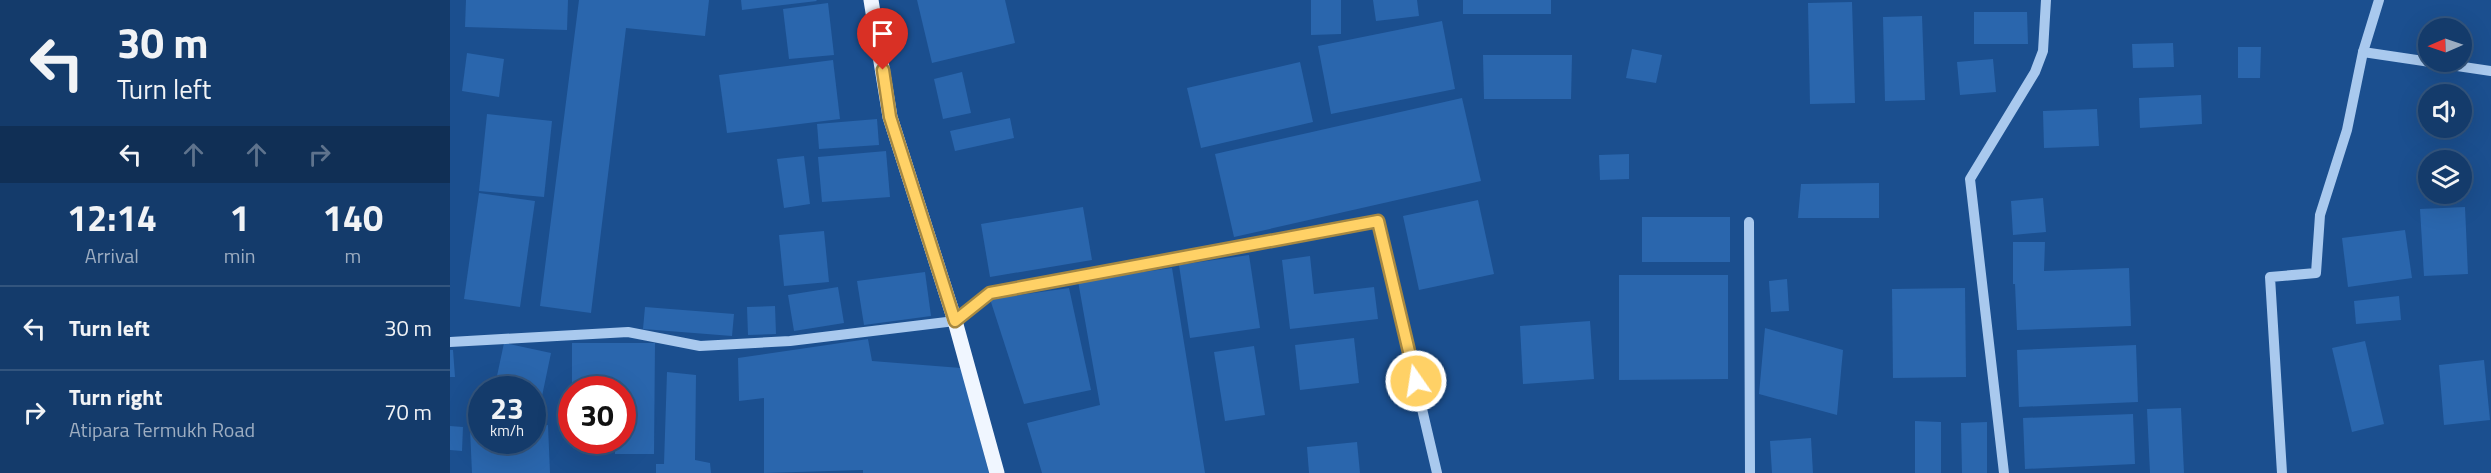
<!DOCTYPE html>
<html lang="en">
<head>
<meta charset="utf-8">
<style>
	body { margin:0; font-family:"Titillium Web",sans-serif; background:#1d4271; color:#f1f3f6; height:100vh; display:flex; flex-direction:column; font-size:22px; white-space:nowrap }
	* { box-sizing:border-box; margin:0 }
	p { font-size:20px; color:#9dadc1 }
	.icon { flex:none; width:33px; height:33px; fill:none; stroke:currentColor; stroke-width:2; stroke-linecap:round; stroke-linejoin:round }
	.map { position:relative; flex:1; overflow:hidden }
	.panel { display:flex; flex-direction:column; background:#143b6b; width:450px }
	.panel>* { flex:none }
	.top-card { background:#143b6b; color:#f1f3f6; overflow:hidden }
	.needle { width:39px; rotate:268deg }
	.controls { position:absolute; left:1968px; top:18px; display:grid; gap:12px }
	.controls a { display:grid; place-items:center; width:54px; height:54px; border-radius:50%; background:#143b6b; box-shadow:0 6px 24px #0002,0 0 0 2px #33557e; font-size:30px }
	.speed { position:absolute; left:18px; top:376px; display:flex; gap:12px; font-size:30px; font-weight:700; text-align:center }
	.speed>* { display:grid; place-content:center; width:78px; height:78px; border-radius:50%; background:#143b6b; box-shadow:0 6px 24px #0002,0 0 0 2px #33557e; line-height:1 }
	.speed small { font-size:15px; font-weight:400 }
	.speed .limit { border:9px solid #d22; background:#fff; color:#111 }
	.pin { position:absolute; display:grid; place-items:center; width:51px; height:51px; color:#fff; margin:-62px -26px; border-radius:50% 50% 50% 0; rotate:-45deg; box-shadow:0 0 6px #0007 }
	.pin .icon { rotate:45deg }
	.me { position:absolute; width:66px; margin:-33px; rotate:347deg; stroke-linejoin:round; filter:drop-shadow(0 0 4px #0008) }
	.turn { display:flex; align-items:center; gap:21px; height:126px; padding:0 18px; font-size:27px }
	.turn .icon { width:78px; height:78px; stroke-width:2.5 }
	.turn b { display:block; font-size:42px; line-height:51px }
	.lanes { display:flex; align-items:center; height:57px; padding:0 18px; background:#0003; justify-content:center; gap:30px; direction:ltr }
	.lanes .off { opacity:.35 }
	.eta { display:flex; justify-content:space-evenly; align-items:center; height:102px; text-align:center }
	.eta b { font-size:36px; font-weight:700; line-height:42px }
	ul { padding:0; list-style:none }
	li { display:flex; align-items:center; gap:18px; height:84px; padding:0 18px; border-top:2px solid #33557e }
	li div { flex:1 }
	li b { display:block; font-size:22px }
	li em { font-style:normal }
	main { display:flex; flex:1; min-height:0 }
	.map>svg:first-child { display:block }
</style>
</head>
<body>
<main>
<section class="panel">
<div class="top-card">
<div class="turn"><svg class="icon" aria-label="left" viewBox="0 0 24 24"><path d="M17 20v-9H6M10 6l-5 5 5 5"/></svg><div><b>30 m</b>Turn left</div></div>
<div class="lanes"><svg class="icon" aria-label="left" viewBox="0 0 24 24"><path d="M17 20v-9H6M10 6l-5 5 5 5"/></svg><svg class="icon off" aria-label="ahead" viewBox="0 0 24 24"><path d="M12 20V5M6 11l6-6 6 6"/></svg><svg class="icon off" aria-label="ahead" viewBox="0 0 24 24"><path d="M12 20V5M6 11l6-6 6 6"/></svg><svg class="icon off" aria-label="right" viewBox="0 0 24 24"><path d="M7 20v-9h11M14 6l5 5-5 5"/></svg></div>
</div>
<div class="eta">
<div><b>12:14</b><p>Arrival</p></div>
<div><b>1</b><p>min</p></div>
<div><b>140</b><p>m</p></div>
</div>
<ul>
<li><svg class="icon" aria-label="left" viewBox="0 0 24 24"><path d="M17 20v-9H6M10 6l-5 5 5 5"/></svg><div><b>Turn left</b></div><em>30 m</em></li>
<li><svg class="icon" aria-label="right" viewBox="0 0 24 24"><path d="M7 20v-9h11M14 6l5 5-5 5"/></svg><div><b>Turn right</b><p>Atipara Termukh Road</p></div><em>70 m</em></li>
</ul>
</section>
<div class="map">
<svg width="2041" height="473" viewBox="0 0 2041 473">
	<rect width="100%" height="100%" fill="#1b4f8f"/>
	<g fill="#2a66ad">
		<polygon points="16,0 118,0 117,30 15,27"/>
		<polygon points="129,0 259,0 255,36 176,28 141,313 90,306"/>
		<polygon points="291,0 366,0 367,1 292,10"/>
		<polygon points="467,0 555,0 565,43 482,63"/>
		<polygon points="861,0 891,0 891,34 861,35"/>
		<polygon points="923,0 967,0 969,16 926,21"/>
		<rect x="1013" y="0" width="88" height="14"/>
		<polygon points="1402,2 1405,103 1360,104 1358,3"/>
		<polygon points="378,3 384,55 339,59 333,9"/>
		<polygon points="1524,12 1577,12 1578,44 1524,44"/>
		<polygon points="1472,16 1475,100 1435,101 1433,17"/>
		<polygon points="992,21 1005,89 881,114 868,46"/>
		<polygon points="1723,43 1724,67 1683,68 1682,44"/>
		<polygon points="1788,47 1811,47 1810,78 1788,78"/>
		<polygon points="1182,49 1212,55 1206,83 1176,78"/>
		<polygon points="17,53 54,59 49,97 12,91"/>
		<polygon points="1033,55 1122,55 1121,99 1034,99"/>
		<polygon points="1543,59 1546,92 1510,95 1507,62"/>
		<polygon points="383,60 390,119 277,133 269,75"/>
		<polygon points="850,62 863,122 751,148 737,88"/>
		<polygon points="512,72 521,113 493,119 484,79"/>
		<polygon points="1751,95 1752,124 1690,128 1689,98"/>
		<polygon points="1012,98 1031,181 784,237 765,154"/>
		<polygon points="1647,109 1649,146 1594,148 1593,111"/>
		<polygon points="37,114 102,121 94,197 29,191"/>
		<polygon points="560,118 564,138 505,151 500,131"/>
		<polygon points="427,119 429,145 369,149 367,124"/>
		<polygon points="436,151 440,197 372,202 368,157"/>
		<polygon points="1179,154 1179,179 1150,180 1149,155"/>
		<polygon points="354,156 360,204 334,208 327,159"/>
		<polygon points="1429,183 1429,218 1348,218 1351,184"/>
		<polygon points="29,193 85,201 70,307 14,299"/>
		<polygon points="1593,198 1596,232 1563,235 1561,201"/>
		<polygon points="1028,200 1044,274 969,290 953,216"/>
		<polygon points="633,207 642,260 540,277 531,224"/>
		<polygon points="2015,207 2018,274 1974,276 1970,209"/>
		<rect x="1192" y="217" width="88" height="45"/>
		<polygon points="1955,230 1962,278 1898,287 1892,238"/>
		<polygon points="374,231 379,282 334,286 329,235"/>
		<polygon points="1563,242 1595,242 1594,271 1679,268 1681,326 1567,330 1565,284 1563,284"/>
		<polygon points="799,255 810,328 740,338 729,265"/>
		<polygon points="860,256 864,294 924,287 928,319 840,329 832,260"/>
		<polygon points="722,268 755,473 592,473 577,423 650,405 628,281"/>
		<polygon points="475,272 481,316 414,325 407,281"/>
		<polygon points="1169,275 1278,275 1278,379 1169,380"/>
		<polygon points="1337,279 1339,311 1321,312 1319,281"/>
		<polygon points="388,287 394,323 344,331 338,295"/>
		<polygon points="619,288 641,390 574,404 540,299"/>
		<polygon points="1515,288 1516,377 1443,378 1442,289"/>
		<polygon points="1949,296 1951,320 1906,324 1904,301"/>
		<polygon points="325,306 326,334 298,335 297,307"/>
		<polygon points="195,307 284,314 282,336 193,329"/>
		<polygon points="1140,321 1144,379 1073,384 1070,326"/>
		<polygon points="1315,328 1393,350 1387,415 1309,394"/>
		<polygon points="904,338 909,383 850,390 845,345"/>
		<polygon points="418,339 422,361 511,368 539,473 413,473 413,470 314,473 314,398 289,401 288,358"/>
		<polygon points="1915,341 1934,424 1902,432 1882,348"/>
		<polygon points="54,343 101,353 91,401 82,399 82,390 44,390"/>
		<polygon points="122,343 205,343 204,454 165,454 165,441 172,441 172,390 122,390"/>
		<polygon points="1686,345 1688,402 1569,407 1567,350"/>
		<polygon points="804,346 815,415 775,421 764,352"/>
		<polygon points="0,350 3,350 5,377 0,377"/>
		<polygon points="2034,360 2040,420 1994,425 1989,365"/>
		<polygon points="217,372 246,375 245,460 260,463 261,473 206,473 206,464 214,464"/>
		<polygon points="1731,408 1734,473 1700,473 1697,409"/>
		<polygon points="1683,414 1685,464 1575,469 1573,418"/>
		<polygon points="1465,421 1491,422 1491,473 1465,473"/>
		<polygon points="1537,422 1537,473 1512,473 1511,423"/>
		<polygon points="98,425 100,473 22,473 20,429 32,429 32,441 82,441 82,426"/>
		<polygon points="0,426 13,427 12,451 0,450"/>
		<polygon points="1361,438 1363,473 1322,473 1320,441"/>
		<polygon points="907,442 910,473 859,473 857,447"/>
	</g>
	<g fill="none" stroke-linecap="round" stroke-linejoin="round">
		<g stroke="#a9c9ee" stroke-width="10">
			<polyline points="1929,0 1913,52 2041,71"/>
			<polyline points="1299,222 1300,473"/>
			<polyline points="0,342 178,332 250,346 340,341 505,321 540,293 928,221 987,473"/>
			<polyline points="1554,473 1520,179 1585,72 1593,51 1596,0"/>
			<polyline points="1832,473 1820,277 1866,273 1870,215 1897,130 1913,52"/>
		</g>
		<polyline stroke="#f0f6ff" stroke-width="15" points="421,0 440,117 505,321 547,473"/>
	</g>
	<g fill="none" stroke-linecap="round" stroke-linejoin="round">
		<g stroke="#a68842" stroke-width="15">
			<polyline id="route" points="433,70 440,117 505,321 540,293 928,221 966,381"/>
		</g>
		<use href="#route" stroke="#ffd166" stroke-width="10"/>
	</g>
</svg>
<div class="controls">
<a><svg class="needle" viewBox="-14 -14 28 28"><path d="M0-13l5 13h-10z" fill="#e53935"/><path d="M0 13l5-13h-10z" fill="#9dadc1"/></svg></a>
<a><svg class="icon" aria-label="sound" viewBox="0 0 24 24"><path d="M4 9h4l5-4v14l-5-4H4zM17 9q2 3 0 6"/></svg></a>
<a><svg class="icon" aria-label="layers" viewBox="0 0 24 24"><path d="M12 4l9 5-9 5-9-5zM3 14l9 5 9-5"/></svg></a>
</div>
<div class="speed"><div>23<small>km/h</small></div><div class="limit">30</div></div>
<div class="pin" style="left:433px;top:70px;background:#d93025"><svg class="icon" aria-label="arrive" viewBox="0 0 24 24"><path d="M6 21V4h12l-3 4 3 4H6"/></svg></div>
<svg class="me" style="left:966px;top:381px" viewBox="-20 -20 40 40"><circle r="17" fill="#ffd166" stroke="#fff" stroke-width="3"/><path d="M0-11L8 9 0 5-8 9z" fill="#fff"/></svg>
</div>
</main>
</body>
</html>
